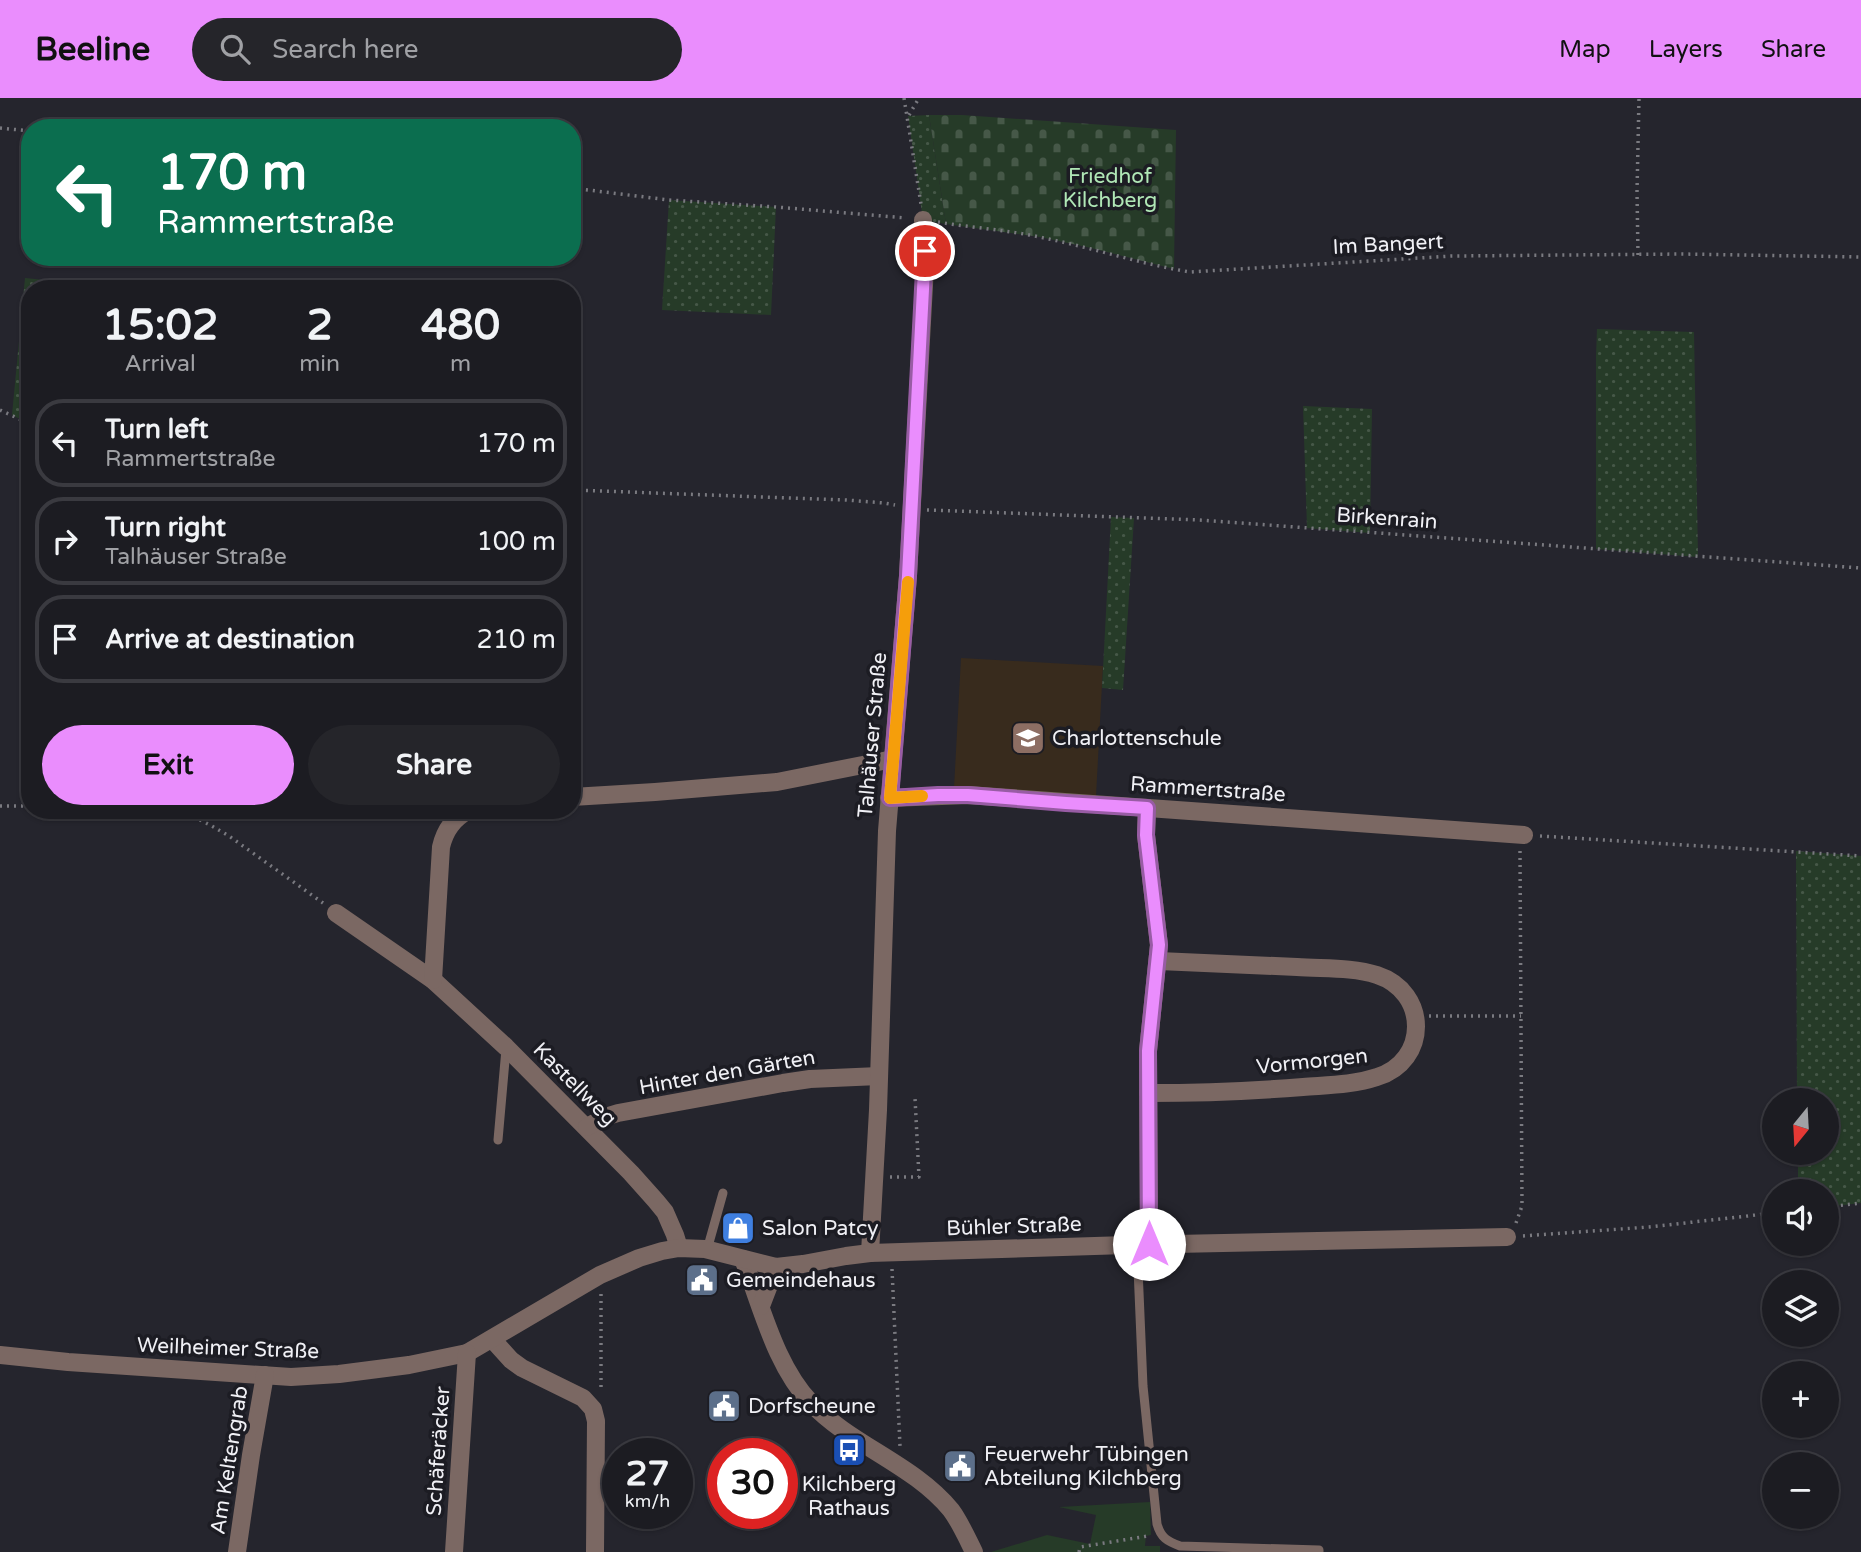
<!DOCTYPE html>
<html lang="en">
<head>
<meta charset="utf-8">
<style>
	body { margin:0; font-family:"Varela Round",sans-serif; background:#25252a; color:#f1f3f6; height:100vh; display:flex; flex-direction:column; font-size:26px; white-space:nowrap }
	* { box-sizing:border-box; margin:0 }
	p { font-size:23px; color:#a0a1a5 }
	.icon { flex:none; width:38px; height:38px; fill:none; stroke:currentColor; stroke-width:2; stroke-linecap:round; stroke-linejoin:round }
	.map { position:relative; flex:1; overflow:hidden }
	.drawer { position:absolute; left:21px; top:182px; width:560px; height:539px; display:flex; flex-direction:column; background:#1c1c22; border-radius:28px; box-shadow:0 2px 5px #0004,0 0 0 2px #3a3a40 }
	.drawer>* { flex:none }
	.top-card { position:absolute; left:21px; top:21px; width:560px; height:147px; border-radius:28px; box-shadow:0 2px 5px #0004,0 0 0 2px #3a3a40; background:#0b6e4f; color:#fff; overflow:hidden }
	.needle { width:46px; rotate:198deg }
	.fabs { position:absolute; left:1762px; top:990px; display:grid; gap:14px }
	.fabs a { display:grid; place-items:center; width:77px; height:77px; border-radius:50%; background:#1c1c22; box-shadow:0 2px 5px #0004,0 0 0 2px #3a3a40; font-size:35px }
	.speed { position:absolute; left:602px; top:1340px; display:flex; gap:14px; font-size:35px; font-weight:700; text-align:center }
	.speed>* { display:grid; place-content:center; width:91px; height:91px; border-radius:50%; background:#1c1c22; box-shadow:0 2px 5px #0004,0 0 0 2px #3a3a40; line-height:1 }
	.speed small { font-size:18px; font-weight:400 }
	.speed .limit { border:10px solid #d22; background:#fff; color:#111 }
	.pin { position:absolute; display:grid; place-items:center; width:60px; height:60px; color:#fff; margin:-30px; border:4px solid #fff; border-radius:50%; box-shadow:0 2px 7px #0007 }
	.me { position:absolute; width:77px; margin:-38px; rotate:0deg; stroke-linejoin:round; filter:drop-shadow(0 0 5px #0008) }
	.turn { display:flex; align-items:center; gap:24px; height:147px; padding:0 21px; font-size:32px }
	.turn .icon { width:91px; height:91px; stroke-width:2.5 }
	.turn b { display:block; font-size:49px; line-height:60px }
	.eta { display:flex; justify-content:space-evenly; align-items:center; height:119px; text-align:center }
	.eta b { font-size:42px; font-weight:700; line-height:49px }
	.action { display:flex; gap:14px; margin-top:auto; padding:14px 21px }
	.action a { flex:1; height:80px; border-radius:42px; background:#ea8dfd; color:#111; font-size:28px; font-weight:700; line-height:80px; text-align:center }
	.action a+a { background:#25252a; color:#f1f3f6 }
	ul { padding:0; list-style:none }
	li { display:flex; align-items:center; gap:21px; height:88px; margin:0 14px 10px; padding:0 7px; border:4px solid #3a3a40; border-radius:28px }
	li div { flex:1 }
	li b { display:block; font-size:26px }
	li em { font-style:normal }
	header { display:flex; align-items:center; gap:42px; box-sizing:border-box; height:98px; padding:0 35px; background:#ea8dfd; color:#111 }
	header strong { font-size:33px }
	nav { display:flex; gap:38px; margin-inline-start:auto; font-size:24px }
	.search { width:490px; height:63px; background:#25252a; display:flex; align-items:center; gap:18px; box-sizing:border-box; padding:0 24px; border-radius:38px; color:#a0a1a5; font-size:26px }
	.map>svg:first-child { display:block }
</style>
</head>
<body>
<header>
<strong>Beeline</strong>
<div class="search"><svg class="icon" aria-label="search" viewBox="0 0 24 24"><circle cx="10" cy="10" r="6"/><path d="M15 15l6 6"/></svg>Search here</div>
<nav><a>Map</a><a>Layers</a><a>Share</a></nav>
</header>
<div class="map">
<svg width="1861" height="1454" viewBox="0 0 1861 1454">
	<defs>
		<pattern id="grass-dots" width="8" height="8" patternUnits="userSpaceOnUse" patternTransform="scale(1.75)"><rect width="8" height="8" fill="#263b28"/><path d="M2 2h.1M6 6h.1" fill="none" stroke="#465848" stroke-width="1.8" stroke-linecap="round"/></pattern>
		<pattern id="cemetery-stones" width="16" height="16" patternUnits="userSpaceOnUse" patternTransform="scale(1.75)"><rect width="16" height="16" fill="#263b28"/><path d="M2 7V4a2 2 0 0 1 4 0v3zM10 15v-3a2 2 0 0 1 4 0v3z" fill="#465848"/></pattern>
	</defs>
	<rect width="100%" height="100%" fill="#25252d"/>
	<polygon fill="#382b1d" points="961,560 1103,568 1096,698 954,690"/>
	<g fill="url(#grass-dots)">
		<polygon points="929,17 946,126 923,122 908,18"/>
		<polygon points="669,102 776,109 771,217 662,212"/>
		<polygon points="25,180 83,186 83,191 30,191 30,326 12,317"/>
		<polygon points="1597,231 1694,234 1698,459 1596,451 1596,258"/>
		<polygon points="1303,308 1372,311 1370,435 1307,430"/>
		<polygon points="1111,419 1134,420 1123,592 1102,590"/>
		<polygon points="1796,753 1861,758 1861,1105 1827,1109 1827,1094 1798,1094 1798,1055 1827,1055 1827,1003 1797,1003"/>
	</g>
	<polygon fill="url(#cemetery-stones)" points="929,17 962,17 1176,32 1174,171 1091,150 1040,139 946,126"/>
	<polygon fill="#263b28" points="1150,1404 1151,1437 1146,1438 1145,1448 1160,1448 1160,1454 991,1454 1047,1437 1090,1446 1096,1417 1059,1409"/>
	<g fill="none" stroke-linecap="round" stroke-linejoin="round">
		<g stroke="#7a7a80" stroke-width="3.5" stroke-dasharray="2 5" stroke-linecap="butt">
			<polyline points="904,0 921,106"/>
			<polyline points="909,17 919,0"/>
			<polyline points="0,30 30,33"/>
			<polyline points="572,90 669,102 776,109 906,120"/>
			<path d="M938,124C973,130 1009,132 1044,140C1093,150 1141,166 1190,174L1452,158L1682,156L1861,159"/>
			<polyline points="1638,157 1637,94 1639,0"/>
			<polyline points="0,312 30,326"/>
			<polyline points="572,392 846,402 884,405 895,407"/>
			<polyline points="927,412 1199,422 1861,470"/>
			<polyline points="0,708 30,708"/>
			<polyline points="159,712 198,721 210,727 229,738 323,805"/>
			<polyline points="1540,738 1861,758"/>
			<polyline points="1429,918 1521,918"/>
			<polyline points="890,1079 919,1079 915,1000"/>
			<polyline points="1827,1109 1861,1105"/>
			<polyline points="1516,1125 1522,1108 1520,753"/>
			<polyline points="1523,1138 1649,1129 1774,1115"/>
			<polyline points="892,1171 900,1348"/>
			<polyline points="601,1196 601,1293"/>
			<polyline points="1079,1454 1080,1449 1148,1438"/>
		</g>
		<g stroke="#7b6863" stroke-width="9">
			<polyline points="498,1042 506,951"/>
			<path d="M1137,1147L1143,1288L1157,1426C1161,1440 1167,1443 1180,1448L1319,1452V1454"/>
			<polyline points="707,1152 723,1095"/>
		</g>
		<g stroke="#7b6863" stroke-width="18">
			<polyline points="572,699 655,694 777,684 893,661"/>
			<polyline points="889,700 968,697 1524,737"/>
			<polyline points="1147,710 1146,737 1159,847 1148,953 1149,1146"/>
			<polyline points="336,815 433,882 506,949 631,1075 656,1103 665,1114 675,1137 679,1150"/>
			<path d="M433,882L441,749C445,732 453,721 469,712"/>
			<path d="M1148,995C1200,995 1251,993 1303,989C1327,987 1353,987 1377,979C1429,963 1429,894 1377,877C1352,869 1323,871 1297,869C1251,867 1205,865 1159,863"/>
			<polyline points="587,1029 605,1019 618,1015 783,985 810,981 879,978"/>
			<polyline points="870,1155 878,1012 887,733 908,478 925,169 923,122"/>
			<path d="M743,1161C762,1209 775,1267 811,1305C852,1348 913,1366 951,1412C960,1424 967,1440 974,1454"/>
			<polyline points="761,1208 776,1169"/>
			<polyline points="492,1241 511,1262 522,1270 583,1300 593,1311 596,1323 595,1454"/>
			<polyline points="0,1257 68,1264 291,1279 339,1276 409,1267 467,1255 600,1177 639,1160 662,1153 679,1150 705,1151 776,1169 803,1166 846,1158 870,1155 1126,1147 1507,1139"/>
			<polyline points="237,1454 251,1357 265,1277"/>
			<polyline points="454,1454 467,1255"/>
		</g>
	</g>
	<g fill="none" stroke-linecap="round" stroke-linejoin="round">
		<g stroke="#985ca4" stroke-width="18">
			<polyline id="route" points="925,153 908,478 890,700 938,697 968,697 1066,705 1147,710 1146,737 1159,847 1148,953 1149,1146"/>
		</g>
		<use href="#route" stroke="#ea8dfd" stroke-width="12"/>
		<polyline stroke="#f59e0b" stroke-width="12" points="908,484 890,700 922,698"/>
	</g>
	<defs>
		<g id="school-square" transform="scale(1.75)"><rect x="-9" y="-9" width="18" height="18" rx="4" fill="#8d6e63" stroke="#1c1c23"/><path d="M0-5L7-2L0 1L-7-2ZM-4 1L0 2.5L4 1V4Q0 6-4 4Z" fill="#fff"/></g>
		<g id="shop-square" transform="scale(1.75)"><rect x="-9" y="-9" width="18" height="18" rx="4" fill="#3f7fe0" stroke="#1c1c23"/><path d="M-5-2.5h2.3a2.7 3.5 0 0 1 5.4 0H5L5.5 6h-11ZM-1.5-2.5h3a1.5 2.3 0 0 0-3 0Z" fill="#fff"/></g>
		<g id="civic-square" transform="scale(1.75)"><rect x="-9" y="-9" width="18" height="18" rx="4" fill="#5c6f8a" stroke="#1c1c23"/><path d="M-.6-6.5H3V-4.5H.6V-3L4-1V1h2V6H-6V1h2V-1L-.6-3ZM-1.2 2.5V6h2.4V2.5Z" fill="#fff"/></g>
		<g id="bus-square" transform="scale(1.75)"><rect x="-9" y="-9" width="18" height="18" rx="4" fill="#1a4fb4" stroke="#1c1c23"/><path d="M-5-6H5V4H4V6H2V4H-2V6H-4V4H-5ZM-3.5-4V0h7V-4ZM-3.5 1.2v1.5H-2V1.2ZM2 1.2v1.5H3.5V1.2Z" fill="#fff"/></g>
	</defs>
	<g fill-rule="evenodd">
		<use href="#school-square" x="1028" y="640"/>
		<use href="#shop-square" x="738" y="1130"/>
		<use href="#civic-square" x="702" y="1182"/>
		<use href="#civic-square" x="724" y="1308"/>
		<use href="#bus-square" x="849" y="1352"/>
		<use href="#civic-square" x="960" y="1368"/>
	</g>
	<g text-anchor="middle" stroke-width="7" stroke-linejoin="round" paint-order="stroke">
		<g font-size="21" fill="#b0e7b6" stroke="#1c1c23">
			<text x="1110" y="85">Friedhof<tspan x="1110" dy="24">Kilchberg</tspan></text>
		</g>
		<g font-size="21" fill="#f0f0f5" stroke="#1c1c23">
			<text transform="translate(1388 146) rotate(-3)" y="7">Im Bangert</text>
			<text transform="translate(1387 420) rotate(4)" y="7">Birkenrain</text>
			<text transform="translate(872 637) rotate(-85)" y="7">Talhäuser Straße</text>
			<text transform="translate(1208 691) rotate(4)" y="7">Rammertstraße</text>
			<text transform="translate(1312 963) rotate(-6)" y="7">Vormorgen</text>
			<text transform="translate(727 974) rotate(-10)" y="7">Hinter den Gärten</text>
			<text transform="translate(575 986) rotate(45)" y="7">Kastellweg</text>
			<text transform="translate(1014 1128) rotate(-2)" y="7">Bühler Straße</text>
			<text transform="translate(228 1250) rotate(2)" y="7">Weilheimer Straße</text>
			<text transform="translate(438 1353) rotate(-86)" y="7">Schäferäcker</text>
			<text transform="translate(229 1362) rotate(-81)" y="7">Am Keltengrab</text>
		</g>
		<g font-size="21" fill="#f0f0f5" stroke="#1c1c23" text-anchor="start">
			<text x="1052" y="647">Charlottenschule</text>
			<text x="762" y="1137">Salon Patcy</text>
			<text x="726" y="1189">Gemeindehaus</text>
			<text x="748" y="1315">Dorfscheune</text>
			<text x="984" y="1363">Feuerwehr Tübingen<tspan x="984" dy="24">Abteilung Kilchberg</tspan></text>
			<text x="849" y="1393" text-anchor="middle">Kilchberg<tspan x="849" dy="24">Rathaus</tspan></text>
		</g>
	</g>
</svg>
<div class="fabs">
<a><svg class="needle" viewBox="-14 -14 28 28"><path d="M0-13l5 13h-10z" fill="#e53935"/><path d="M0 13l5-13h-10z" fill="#a0a1a5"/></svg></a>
<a><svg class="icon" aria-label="sound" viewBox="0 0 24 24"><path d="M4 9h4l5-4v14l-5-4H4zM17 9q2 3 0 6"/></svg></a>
<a><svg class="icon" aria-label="layers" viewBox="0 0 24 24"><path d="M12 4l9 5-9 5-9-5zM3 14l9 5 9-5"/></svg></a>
<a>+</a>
<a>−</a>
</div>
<div class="speed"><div>27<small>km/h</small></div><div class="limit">30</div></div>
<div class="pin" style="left:925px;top:153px;background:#d93025"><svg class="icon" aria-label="arrive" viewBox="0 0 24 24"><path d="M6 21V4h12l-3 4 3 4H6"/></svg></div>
<svg class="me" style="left:1149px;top:1146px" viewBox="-20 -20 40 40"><circle r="19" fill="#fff"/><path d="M0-13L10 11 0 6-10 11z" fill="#ea8dfd"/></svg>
<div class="top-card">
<div class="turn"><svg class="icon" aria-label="left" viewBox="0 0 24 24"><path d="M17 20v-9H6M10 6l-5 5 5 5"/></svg><div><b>170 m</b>Rammertstraße</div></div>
</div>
<section class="drawer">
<div class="eta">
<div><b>15:02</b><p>Arrival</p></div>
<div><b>2</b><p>min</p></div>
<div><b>480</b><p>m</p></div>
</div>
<ul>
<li><svg class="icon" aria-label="left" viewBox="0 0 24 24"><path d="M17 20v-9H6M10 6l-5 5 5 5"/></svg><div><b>Turn left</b><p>Rammertstraße</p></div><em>170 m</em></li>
<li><svg class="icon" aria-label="right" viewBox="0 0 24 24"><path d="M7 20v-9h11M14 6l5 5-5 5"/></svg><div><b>Turn right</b><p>Talhäuser Straße</p></div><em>100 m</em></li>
<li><svg class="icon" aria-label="arrive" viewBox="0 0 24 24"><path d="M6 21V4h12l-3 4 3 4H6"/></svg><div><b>Arrive at destination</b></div><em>210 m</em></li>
</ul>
<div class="action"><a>Exit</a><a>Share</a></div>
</section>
</div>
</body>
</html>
